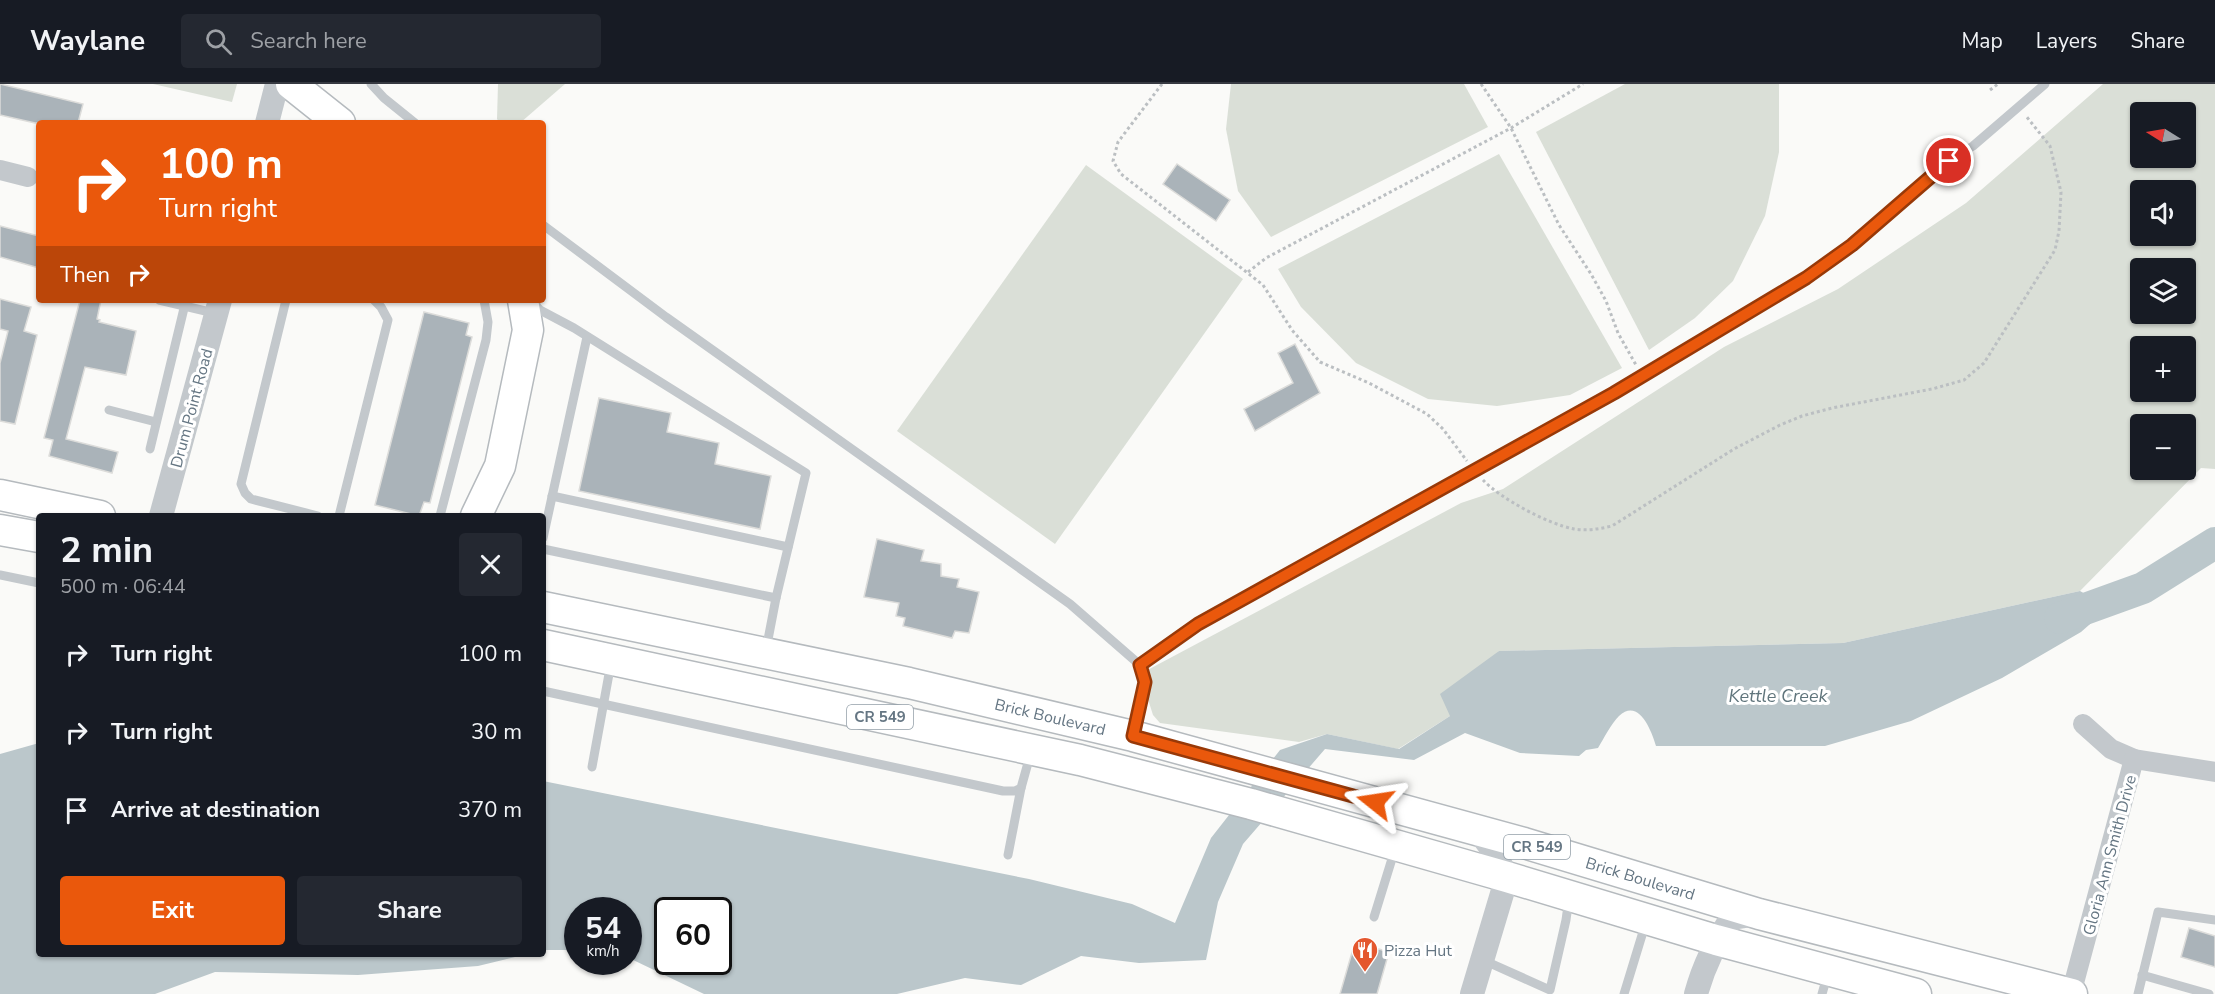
<!DOCTYPE html>
<html lang="en">
<head>
<meta charset="utf-8">
<style>
	body { margin:0; font-family:"Nunito Sans",sans-serif; background:#242831; color:#f1f3f6; height:100vh; display:flex; flex-direction:column; font-size:22px; white-space:nowrap }
	* { box-sizing:border-box; margin:0 }
	p { font-size:20px; color:#9ea1a6 }
	.icon { flex:none; width:33px; height:33px; fill:none; stroke:currentColor; stroke-width:2; stroke-linecap:round; stroke-linejoin:round }
	.map { position:relative; flex:1; overflow:hidden }
	.drawer { position:absolute; left:36px; top:429px; width:510px; height:444px; display:flex; flex-direction:column; background:#171b24; border-radius:6px; box-shadow:0 2px 4px #0004 }
	.drawer>* { flex:none }
	.banner { position:absolute; left:36px; top:36px; width:510px; height:183px; border-radius:6px; box-shadow:0 2px 4px #0004; background:#ea580c; color:#fff; overflow:hidden }
	.needle { width:39px; rotate:281deg }
	.buttons { position:absolute; left:2130px; top:18px; display:grid; gap:12px }
	.buttons a { display:grid; place-items:center; width:66px; height:66px; border-radius:6px; background:#171b24; box-shadow:0 2px 4px #0004; font-size:30px }
	.speed { position:absolute; left:564px; top:813px; display:flex; gap:12px; font-size:30px; font-weight:700; text-align:center }
	.speed>* { display:grid; place-content:center; width:78px; height:78px; border-radius:50%; background:#171b24; box-shadow:0 2px 4px #0004; line-height:1 }
	.speed small { font-size:15px; font-weight:400 }
	.speed .limit { border:3px solid #111; border-radius:9px; background:#fff; color:#111 }
	.pin { position:absolute; display:grid; place-items:center; width:51px; height:51px; color:#fff; margin:-26px; border:3px solid #fff; border-radius:50%; box-shadow:0 2px 6px #0007 }
	.me { position:absolute; width:66px; margin:-33px; rotate:285deg; stroke-linejoin:round; filter:drop-shadow(0 0 4px #0008) }
	.turn { display:flex; align-items:center; gap:21px; height:126px; padding:0 24px; font-size:27px }
	.turn .icon { width:78px; height:78px; stroke-width:2.5 }
	.turn b { display:block; font-size:42px; line-height:51px }
	.then { display:flex; align-items:center; height:57px; padding:0 24px; background:#0003; gap:12px; font-size:22px }
	.round { display:grid; place-items:center; flex:none; width:63px; height:63px; border-radius:6px; background:#242831 }
	.overview { display:flex; align-items:center; justify-content:space-between; height:102px; padding:0 24px }
	h1 { font-size:36px; font-weight:700; line-height:45px }
	.primary-button { display:flex; gap:12px; margin-top:auto; padding:12px 24px }
	.primary-button a { flex:1; height:69px; border-radius:6px; background:#ea580c; color:#fff; font-size:24px; font-weight:700; line-height:69px; text-align:center }
	.primary-button a+a { background:#242831; color:#f1f3f6 }
	ul { padding:0; list-style:none }
	li { display:flex; align-items:center; gap:18px; height:78px; padding:0 24px }
	li div { flex:1 }
	li b { display:block; font-size:22px }
	li em { font-style:normal }
	header { display:flex; align-items:center; gap:36px; box-sizing:border-box; height:84px; padding:0 30px; background:#171b24; border-bottom:2px solid #363941 }
	header strong { font-size:28px }
	nav { display:flex; gap:33px; margin-inline-start:auto; font-size:21px }
	.search { width:420px; height:54px; background:#242831; display:flex; align-items:center; gap:15px; box-sizing:border-box; padding:0 21px; border-radius:6px; color:#9ea1a6; font-size:22px }
	.map>svg:first-child { display:block }
</style>
</head>
<body>
<header>
<strong>Waylane</strong>
<div class="search"><svg class="icon" aria-label="search" viewBox="0 0 24 24"><circle cx="10" cy="10" r="6"/><path d="M15 15l6 6"/></svg>Search here</div>
<nav><a>Map</a><a>Layers</a><a>Share</a></nav>
</header>
<div class="map">
<svg width="2215" height="910" viewBox="0 0 2215 910">
	<rect width="100%" height="100%" fill="#fafaf8"/>
	<g fill="#dadfd7" fill-rule="evenodd">
		<polygon points="153,0 237,0 232,18"/>
		<polygon points="498,0 565,0 520,39 500,39 497,35"/>
		<polygon points="1231,0 1464,0 1488,43 1271,153 1238,107 1226,45"/>
		<polygon points="1625,0 1779,0 1779,68 1765,132 1733,197 1695,234 1649,266 1536,48"/>
		<path d="M2103,0H2215V385L2201,384L2080,507L1843,559L1499,567L1450,632L1398,665L1327,650L1299,658L1160,639L1153,631L1140,590L1461,419L1503,405L1724,263L1838,205L1966,119ZM2140,28H2186V74H2140ZM2140,106H2186V152H2140ZM2140,184H2186V230H2140ZM2140,262H2186V308H2140ZM2140,340H2186V386H2140Z"/>
		<polygon points="1499,70 1622,284 1570,311 1497,322 1428,315 1356,279 1301,223 1278,185"/>
		<polygon points="1086,81 1243,195 1055,460 897,347"/>
	</g>
	<g fill="#bbc7cb" fill-rule="evenodd">
		<path d="M2080,507L2101,519L2097,534L2081,548L2002,594L1911,637L1825,662H1656C1652,648 1639,613 1619,632C1611,640 1604,654 1598,664L1586,666L1579,672L1520,669L1465,649L1414,676L1325,665L1243,760L1218,818L1206,876L1139,879L1081,872L1021,901L965,894L897,910H704L629,874L628,826H578L577,866H543V697L1029,795L1132,820L1175,839L1211,754L1280,666L1327,650L1399,665L1450,632L1440,610L1499,567L1843,559ZM668,826H718V878H668Z"/>
		<polygon points="39,659 39,870 527,870 478,882 358,891 215,888 155,910 0,910 0,670"/>
	</g>
	<g fill="none" stroke-linecap="round" stroke-linejoin="round">
		<polyline stroke="#bbc7cb" stroke-width="32" points="2060,534 2143,504 2215,459"/>
	</g>
	<g fill="#aab3b9" stroke="#dcdcda" stroke-width="1.5">
		<polygon points="0,0 83,20 78,39 35,39 0,31"/>
		<polygon points="1177,80 1230,116 1216,137 1163,100"/>
		<polygon points="0,142 39,152 39,184 0,173"/>
		<polygon points="0,215 31,223 24,247 37,251 15,340 0,337 0,279 8,247 0,245"/>
		<polygon points="80,216 101,216 97,235 100,236 99,238 136,247 126,291 85,283 66,355 118,368 112,389 49,372 53,356 44,354"/>
		<polygon points="424,228 469,239 466,251 472,253 430,419 424,418 419,432 375,421"/>
		<polygon points="1295,260 1320,309 1255,347 1244,325 1293,299 1278,269"/>
		<polygon points="599,314 671,329 667,348 719,359 715,380 771,392 760,445 579,407"/>
		<polygon points="877,455 924,466 921,477 941,480 941,492 959,495 957,503 979,508 969,549 955,547 952,554 903,542 905,534 896,532 899,519 864,513"/>
		<polygon points="2189,844 2215,852 2215,883 2181,873"/>
		<polygon points="1355,858 1389,868 1377,910 1340,910"/>
	</g>
	<g fill="none" stroke-linecap="round" stroke-linejoin="round">
		<g stroke="#b5babe" stroke-width="33">
			<g id="primary">
				<polyline points="291,0 340,39"/>
				<polyline points="0,411 100,432"/>
				<polyline points="476,432 500,382 528,246 523,216"/>
				<polyline points="0,446 39,453"/>
				<path id="s1" d="M543,523L909,599L1133,652L1524,759L1759,830L2072,910"/>
				<polyline points="543,561 1080,676 1251,720 1507,793 1716,856 1916,910"/>
			</g>
		</g>
		<g stroke="#bbbfc2" stroke-width="3" stroke-dasharray="3 3" stroke-linecap="butt">
			<polyline points="1162,0 1118,58 1113,77 1121,90 1263,201 1292,246 1320,278 1369,299 1427,330 1443,345 1467,377"/>
			<polyline points="1481,0 1511,44 1559,141 1591,190 1606,217 1618,249 1636,281"/>
			<polyline points="1990,6 1998,0"/>
			<polyline points="1248,188 1266,174 1511,44 1583,0"/>
			<path d="M1483,396C1501,415 1548,440 1574,445C1587,447 1599,445 1612,442L1734,365L1780,341L1802,332L1832,324L1932,305L1964,296L1984,279L2055,166L2059,147L2061,108L2050,62L2026,32"/>
		</g>
		<g stroke="#c3c8cc" stroke-width="9">
			<polyline points="371,0 384,14 415,39"/>
			<polyline points="543,141 666,233 1070,520 1140,581"/>
			<polyline points="159,216 214,229"/>
			<polyline points="286,216 241,400 245,409 251,415 318,432"/>
			<polyline points="532,218 540,226 574,244 806,389 776,514 766,566"/>
			<polyline points="109,326 156,338"/>
			<polyline points="150,365 186,216"/>
			<polyline points="552,412 788,463"/>
			<polyline points="339,432 388,236 381,223 374,216"/>
			<polyline points="440,432 486,256 488,238 484,216"/>
			<polyline points="543,454 587,253"/>
			<polyline points="543,465 776,514"/>
			<polyline points="0,491 39,499"/>
			<polyline points="543,607 1003,707 1015,707 1021,704 1031,668"/>
			<polyline points="1134,647 1145,598 1140,581 1198,540 1614,309 1806,194 1852,161 1949,77 1973,62 2045,0"/>
			<polyline points="592,683 611,579"/>
			<polyline points="1008,771 1021,704"/>
			<polyline points="1374,833 1395,765"/>
			<polyline points="1483,876 1550,906 1566,836 1569,814"/>
			<polyline points="2142,891 2209,910"/>
			<polyline points="1624,910 1646,838"/>
			<polyline points="1822,910 1828,889"/>
			<polyline points="2138,910 2158,828 2215,836"/>
		</g>
		<g stroke="#c3c8cc" stroke-width="20">
			<polyline points="0,86 28,93"/>
			<polyline points="2083,640 2111,665 2134,675"/>
			<polyline points="2071,910 2134,675 2215,688"/>
		</g>
		<g stroke="#c3c8cc" stroke-width="24">
			<polyline points="267,39 277,0"/>
			<polyline points="161,432 220,216"/>
			<polyline points="1472,910 1507,793 1494,768 1478,746"/>
			<path d="M1696,910C1704,881 1715,858 1732,834L1759,830"/>
		</g>
		<use href="#primary" stroke="#fff" stroke-width="30"/>
	</g>
	<g fill="none" stroke-linecap="round" stroke-linejoin="round">
		<g stroke="#983908" stroke-width="15">
			<polyline id="route" points="1375,718 1133,652 1145,598 1140,581 1198,540 1614,309 1806,194 1852,161 1949,77"/>
		</g>
		<use href="#route" stroke="#ea580c" stroke-width="10"/>
	</g>
	<defs>
		<g id="restaurant-pin" transform="scale(1.35)"><path d="M0 17L-7.5 6A9.5 9.5 0 1 1 7.5 6Z" fill="#e4572e" stroke="#fff"/><path d="M-5-6h1v4h1v-4h1v4h1v-4h1v5L-1.5 .5V6h-2V.5L-5-1ZM5-6V6H3V1.5H1.5Q1.5-4 5-6Z" fill="#fff"/></g>
	</defs>
	<g fill-rule="evenodd">
		<use href="#restaurant-pin" x="1365" y="866"/>
	</g>
	<g text-anchor="middle" stroke-width="6" stroke-linejoin="round" paint-order="stroke">
		<g fill="#fff" stroke="#939fa8" stroke-width="1.5">
			<rect x="847" y="621" width="66" height="24" rx="4.5"/>
			<rect x="1504" y="751" width="66" height="24" rx="4.5"/>
		</g>
		<g font-size="15" font-weight="bold" fill="#657683">
			<text x="880" y="638">CR 549</text>
			<text x="1537" y="768">CR 549</text>
		</g>
		<g font-size="16" fill="#657683" stroke="#fff">
			<text transform="translate(191 324) rotate(-75)" y="6">Drum Point Road</text>
			<text dy="6" stroke="none"><textPath href="#s1" startOffset="519">Brick Boulevard</textPath></text>
			<text transform="translate(2109 771) rotate(-75)" y="6">Gloria Ann Smith Drive</text>
			<text dy="6" stroke="none"><textPath href="#s1" startOffset="1131">Brick Boulevard</textPath></text>
		</g>
		<g font-size="16" fill="#657683" stroke="#fff" text-anchor="start">
			<text x="1384" y="872">Pizza Hut</text>
		</g>
		<g font-size="18" font-style="italic" fill="#60757c" stroke="#fff">
			<text x="1778" y="618">Kettle Creek</text>
		</g>
	</g>
</svg>
<div class="buttons">
<a><svg class="needle" viewBox="-14 -14 28 28"><path d="M0-13l5 13h-10z" fill="#e53935"/><path d="M0 13l5-13h-10z" fill="#9ea1a6"/></svg></a>
<a><svg class="icon" aria-label="sound" viewBox="0 0 24 24"><path d="M4 9h4l5-4v14l-5-4H4zM17 9q2 3 0 6"/></svg></a>
<a><svg class="icon" aria-label="layers" viewBox="0 0 24 24"><path d="M12 4l9 5-9 5-9-5zM3 14l9 5 9-5"/></svg></a>
<a>+</a>
<a>−</a>
</div>
<div class="speed"><div>54<small>km/h</small></div><div class="limit">60</div></div>
<div class="pin" style="left:1949px;top:77px;background:#d93025"><svg class="icon" aria-label="arrive" viewBox="0 0 24 24"><path d="M6 21V4h12l-3 4 3 4H6"/></svg></div>
<svg class="me" style="left:1375px;top:718px" viewBox="-20 -20 40 40"><path d="M0-17L14 15 0 8-14 15z" fill="#ea580c" stroke="#fff" stroke-width="4"/></svg>
<div class="banner">
<div class="turn"><svg class="icon" aria-label="right" viewBox="0 0 24 24"><path d="M7 20v-9h11M14 6l5 5-5 5"/></svg><div><b>100 m</b>Turn right</div></div>
<div class="then">Then<svg class="icon" aria-label="right" viewBox="0 0 24 24"><path d="M7 20v-9h11M14 6l5 5-5 5"/></svg></div>
</div>
<section class="drawer">
<div class="overview"><div><h1>2 min</h1><p>500 m · 06:44</p></div><a class="round"><svg class="icon" aria-label="close" viewBox="0 0 24 24"><path d="M6 6l12 12M18 6L6 18"/></svg></a></div>
<ul>
<li><svg class="icon" aria-label="right" viewBox="0 0 24 24"><path d="M7 20v-9h11M14 6l5 5-5 5"/></svg><div><b>Turn right</b></div><em>100 m</em></li>
<li><svg class="icon" aria-label="right" viewBox="0 0 24 24"><path d="M7 20v-9h11M14 6l5 5-5 5"/></svg><div><b>Turn right</b></div><em>30 m</em></li>
<li><svg class="icon" aria-label="arrive" viewBox="0 0 24 24"><path d="M6 21V4h12l-3 4 3 4H6"/></svg><div><b>Arrive at destination</b></div><em>370 m</em></li>
</ul>
<div class="primary-button"><a>Exit</a><a>Share</a></div>
</section>
</div>
</body>
</html>
